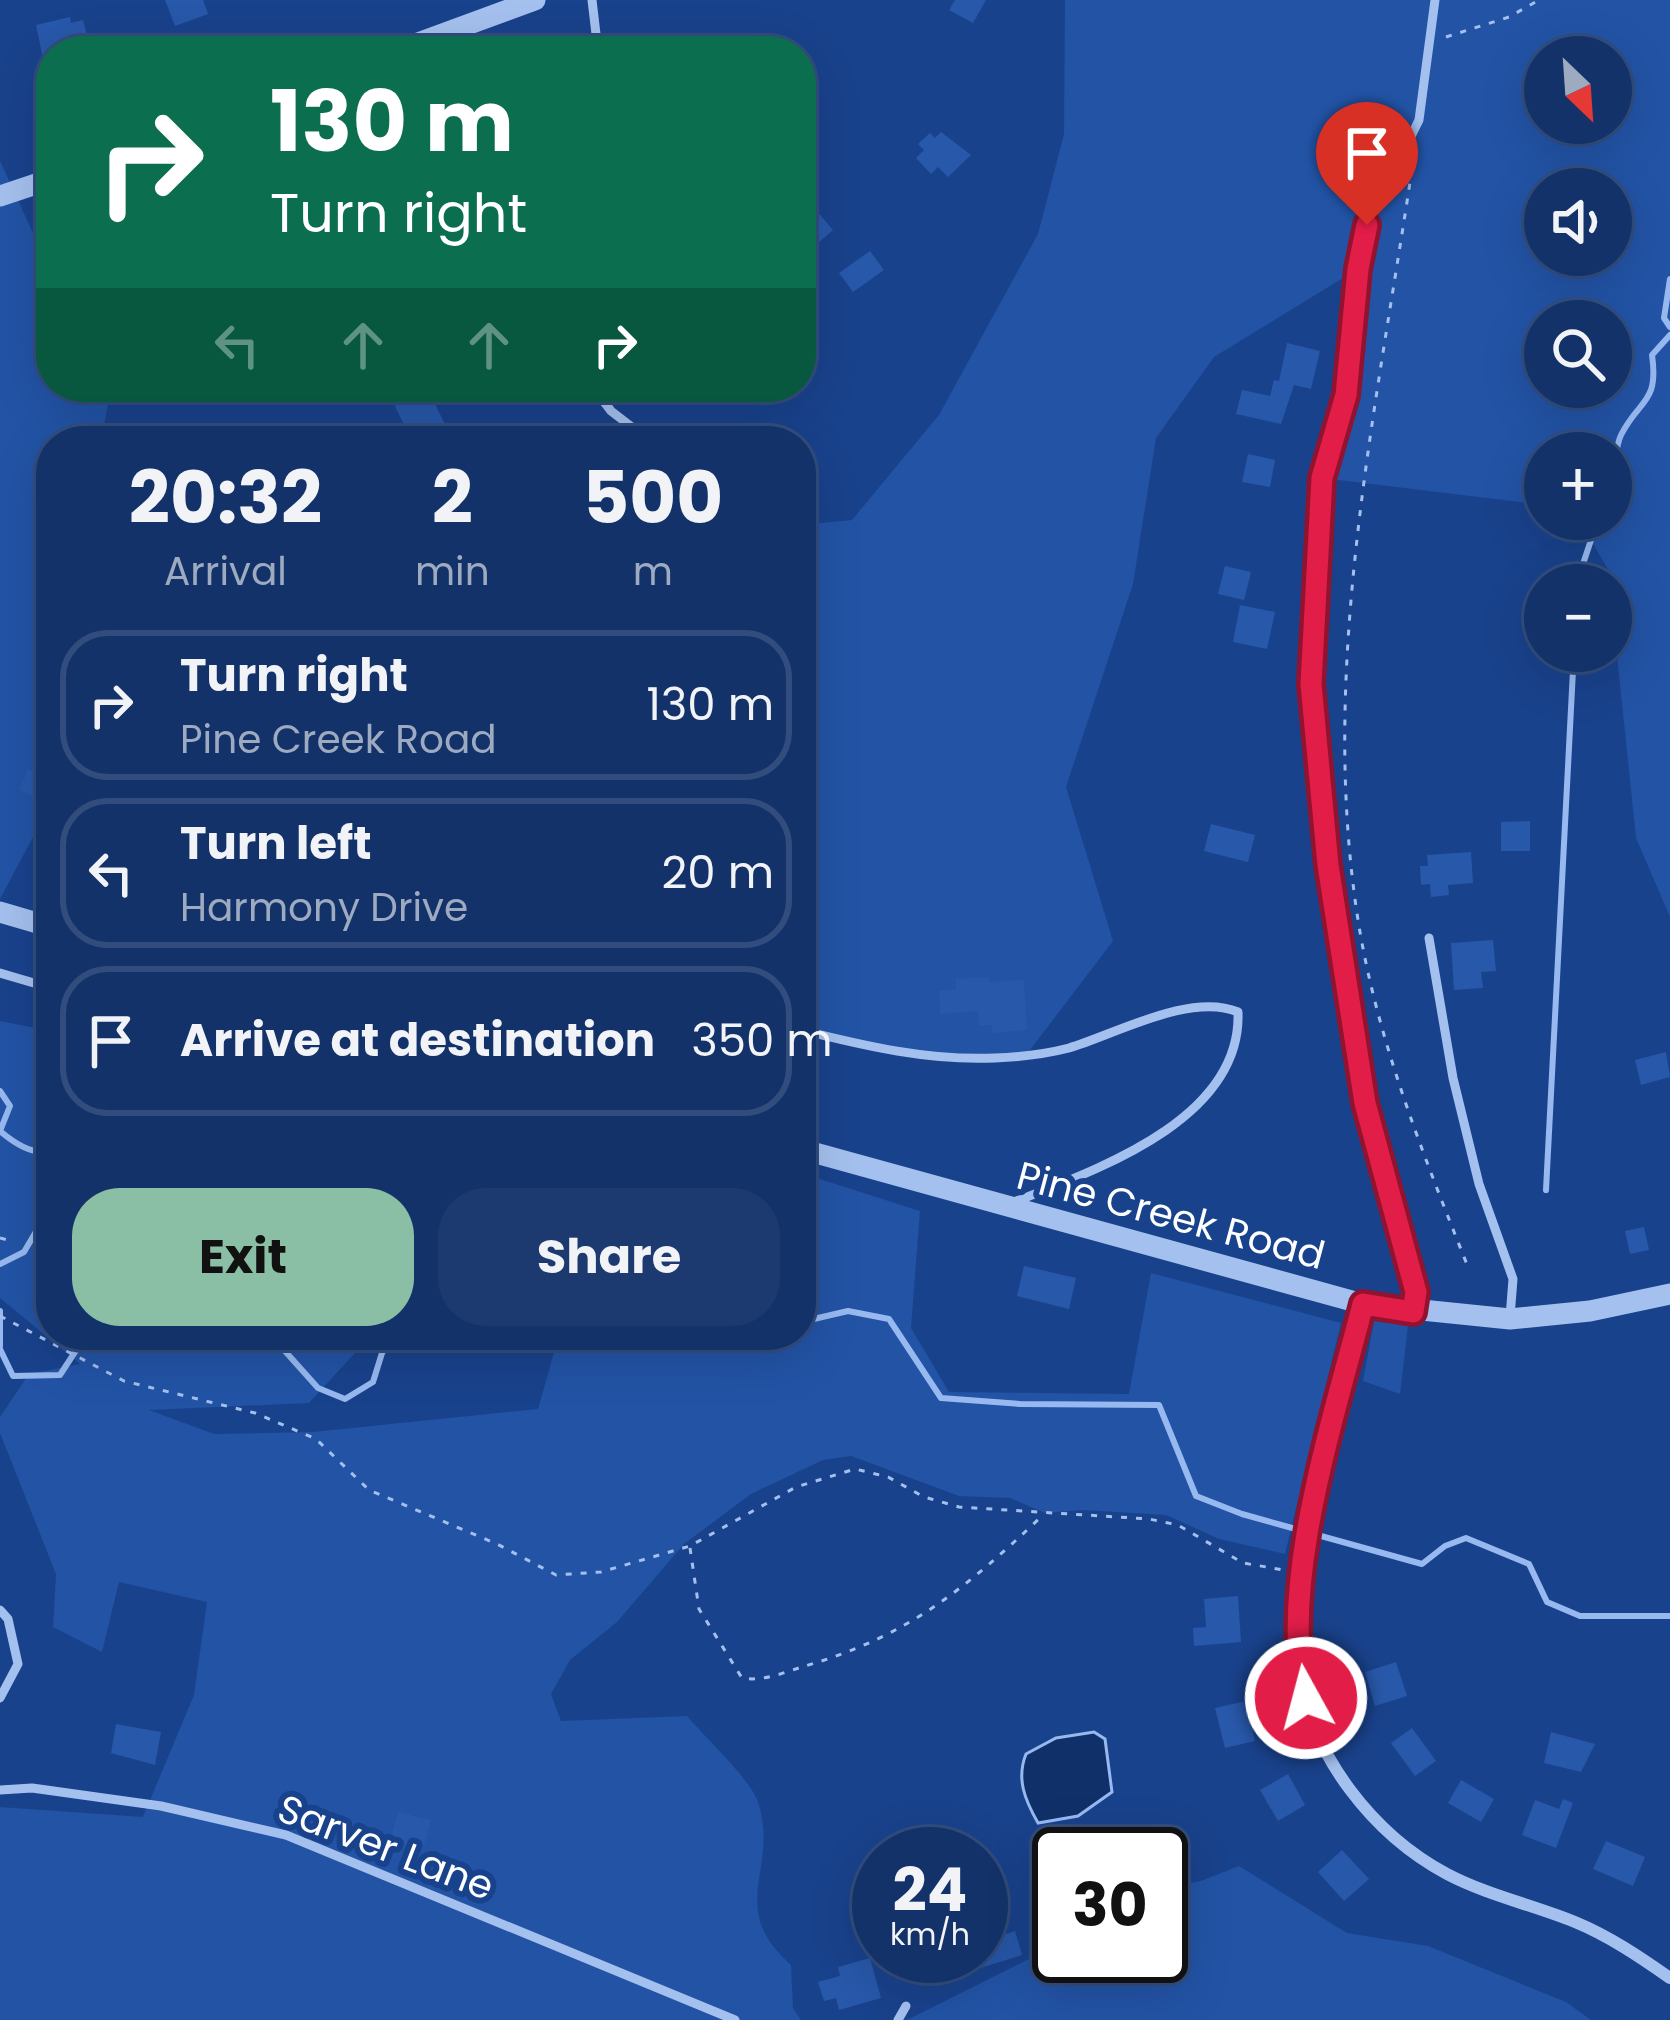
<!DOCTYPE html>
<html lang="en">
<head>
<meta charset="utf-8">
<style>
	body { margin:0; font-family:Poppins,sans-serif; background:#1c3a6f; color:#f1f3f6; height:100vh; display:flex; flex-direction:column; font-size:45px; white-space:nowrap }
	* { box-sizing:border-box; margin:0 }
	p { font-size:39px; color:#9daac0 }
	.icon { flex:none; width:66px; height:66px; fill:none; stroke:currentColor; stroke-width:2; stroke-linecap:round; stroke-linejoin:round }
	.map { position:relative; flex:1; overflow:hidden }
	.panel { position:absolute; left:36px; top:426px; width:780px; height:924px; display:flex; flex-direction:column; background:#133269; border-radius:48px; box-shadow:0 12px 48px #0002,0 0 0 3px #324d7d }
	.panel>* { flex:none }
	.top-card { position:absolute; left:36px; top:36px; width:780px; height:366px; border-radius:48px; box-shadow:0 12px 48px #0002,0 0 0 3px #324d7d; background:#0b6e4f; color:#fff; overflow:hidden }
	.needle { width:78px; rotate:155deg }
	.fabs { position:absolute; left:1524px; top:36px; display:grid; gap:24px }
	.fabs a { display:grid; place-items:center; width:108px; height:108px; border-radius:50%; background:#133269; box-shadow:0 12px 48px #0002,0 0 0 3px #324d7d; font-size:60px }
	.speed { position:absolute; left:852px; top:1827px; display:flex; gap:24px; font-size:60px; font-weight:700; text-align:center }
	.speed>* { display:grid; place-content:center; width:156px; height:156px; border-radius:50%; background:#133269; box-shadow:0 12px 48px #0002,0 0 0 3px #324d7d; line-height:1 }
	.speed small { font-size:30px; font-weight:400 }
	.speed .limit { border:6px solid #111; border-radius:18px; background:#fff; color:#111 }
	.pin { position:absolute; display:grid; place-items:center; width:102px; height:102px; color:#fff; margin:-123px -51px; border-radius:50% 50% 50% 0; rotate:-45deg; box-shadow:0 0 12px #0007 }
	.pin .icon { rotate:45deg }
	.me { position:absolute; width:132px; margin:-66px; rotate:353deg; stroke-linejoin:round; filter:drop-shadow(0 0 9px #0008) }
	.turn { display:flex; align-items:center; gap:42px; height:252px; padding:0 36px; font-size:54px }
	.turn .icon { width:156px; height:156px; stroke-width:2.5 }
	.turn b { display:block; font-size:84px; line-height:102px }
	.lanes { display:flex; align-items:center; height:114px; padding:0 36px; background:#0003; justify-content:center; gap:60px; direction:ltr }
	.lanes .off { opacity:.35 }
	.eta { display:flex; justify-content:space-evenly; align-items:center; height:204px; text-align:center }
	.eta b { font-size:72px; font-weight:700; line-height:84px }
	.cta { display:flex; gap:24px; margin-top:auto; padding:24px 36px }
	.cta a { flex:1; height:138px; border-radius:48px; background:#8abfa5; color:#111; font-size:48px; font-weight:700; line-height:138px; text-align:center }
	.cta a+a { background:#1c3a6f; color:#f1f3f6 }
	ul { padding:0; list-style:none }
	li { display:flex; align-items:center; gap:36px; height:150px; margin:0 24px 18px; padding:0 12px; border:6px solid #324d7d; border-radius:48px }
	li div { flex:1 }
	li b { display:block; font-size:45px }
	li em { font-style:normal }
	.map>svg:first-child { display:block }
</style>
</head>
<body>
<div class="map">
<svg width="1670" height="2020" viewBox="0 0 1670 2020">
	<rect width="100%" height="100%" fill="#19428c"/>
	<g fill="#2253a5" fill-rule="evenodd">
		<path d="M1065,0H1670V917L1636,838L1608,569L1578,519H1611V453H1545V505L1322,478L1346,395L1356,270L1214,357L1156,438L1133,584L1066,787L1113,941L1027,1054L945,1058L801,1030V525L852,520L939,415L1038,234L1064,134ZM1545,57H1611V123H1545ZM1545,189H1611V255H1545ZM1545,321H1611V387H1545Z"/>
		<polygon points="0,161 51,272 51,387 101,387 108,404 101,441 51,441 51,803 0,899"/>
		<path d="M0,1021L51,1031V1335H362L355,1353L309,1403L149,1410L214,1434L313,1432L538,1409L559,1335H801V1173L920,1211L911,1328L949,1392L1129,1394L1151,1273L1341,1323L1285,1554L1219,1539L1166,1515L1082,1510L1045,1513L1010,1498L959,1496L851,1456L823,1460L751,1494L684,1544L617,1622L570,1660L551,1694L561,1721L687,1716C705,1737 750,1779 758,1802C780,1871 725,1906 791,1965L793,2008L801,2020H0V1807L143,1817L194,1695L207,1602L119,1582L102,1652L53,1627L56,1574L0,1433V1417L29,1374L80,1364L0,1298Z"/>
		<polygon points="1374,1321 1408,1325 1400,1394 1363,1381"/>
		<polygon points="1239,1866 1347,1933 1428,1946 1566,2002 1591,2020 907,2020 1031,1958 1040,1923 1059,1915 1059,1956 1161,1956 1161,1889 1201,1881"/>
	</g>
	<path fill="#10306a" stroke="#97b9f0" stroke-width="3" d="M1094,1732L1105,1739L1112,1792L1078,1816L1038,1823C1025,1800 1016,1779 1026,1754L1056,1738Z"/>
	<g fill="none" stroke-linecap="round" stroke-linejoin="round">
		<g stroke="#97b9f0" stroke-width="6">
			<polyline points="1670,279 1664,318 1670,327"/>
			<path d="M1611,485C1617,469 1614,449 1621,435C1639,399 1659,404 1652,355L1670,335"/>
			<polyline points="1576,585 1598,519"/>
			<path d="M0,1091L10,1106L0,1131C13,1142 33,1156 51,1151"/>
			<polyline points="1546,1190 1574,651"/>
			<polyline points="0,1264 24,1252 51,1206"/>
			<polyline points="0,1311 0,1346"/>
			<polyline points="801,1322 848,1311 889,1319 941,1398 1020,1404 1159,1405 1196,1496 1242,1514 1422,1564 1445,1546 1466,1538 1529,1564 1547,1602 1580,1616 1670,1616"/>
			<polyline points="255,1335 284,1350 318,1388 345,1399 373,1382 382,1353 394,1335"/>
			<polyline points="0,1349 13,1376 60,1375 86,1335"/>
		</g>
	</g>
	<g fill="#2858aa">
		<polygon points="165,0 203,0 208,14 175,26"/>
		<polygon points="955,0 986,0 973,23 949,10"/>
		<polygon points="70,17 71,23 83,20 90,48 51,51 51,57 43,59 36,25"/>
		<polygon points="941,132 971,155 948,177 938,167 931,174 916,158 924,150 918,144 930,133 935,138"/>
		<polygon points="808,201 833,230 818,243 801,223 801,207"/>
		<polygon points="870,251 884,270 853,292 839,273"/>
		<polygon points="1287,343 1320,351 1311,389 1294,385 1281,424 1236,414 1242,390 1270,396 1274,380 1279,381"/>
		<polygon points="404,387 427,387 449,433 432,441 412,441 389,394"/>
		<polygon points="758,425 763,434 771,430 778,441 739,441 737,437"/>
		<polygon points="1248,454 1275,460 1270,487 1242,482"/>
		<polygon points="1225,566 1251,572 1244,600 1218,594"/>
		<polygon points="1240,605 1275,612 1267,649 1233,642"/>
		<polygon points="28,769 50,779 41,800 19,790"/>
		<polygon points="1530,821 1530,851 1501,851 1501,822"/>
		<polygon points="1211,824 1255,835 1248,862 1204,851"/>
		<polygon points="1471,852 1473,883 1448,885 1449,895 1431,897 1430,884 1421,885 1420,866 1428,866 1427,855"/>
		<polygon points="1493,940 1496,971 1481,972 1483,988 1454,990 1451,943"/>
		<polygon points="989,977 989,982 1024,980 1027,1030 992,1033 992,1025 979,1026 978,1011 940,1014 939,991 956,989 956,979"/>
		<polygon points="1666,1052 1670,1077 1641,1085 1635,1060"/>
		<polygon points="1644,1227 1649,1250 1630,1254 1625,1231"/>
		<polygon points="1024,1266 1076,1278 1069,1309 1017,1296"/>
		<polygon points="1238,1596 1241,1642 1194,1646 1193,1628 1206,1627 1204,1599"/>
		<polygon points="1396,1662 1407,1696 1375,1706 1365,1672"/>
		<polygon points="1246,1701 1255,1741 1225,1748 1215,1708"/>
		<polygon points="116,1724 161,1732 155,1765 111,1753"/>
		<polygon points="1412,1728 1436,1761 1415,1776 1391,1743"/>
		<polygon points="1551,1732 1595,1744 1581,1772 1544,1763"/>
		<polygon points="1288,1774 1305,1805 1278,1821 1260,1790"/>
		<polygon points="1461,1780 1494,1799 1481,1822 1448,1803"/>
		<polygon points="1563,1799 1573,1803 1556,1848 1522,1835 1535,1800 1559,1809"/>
		<polygon points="398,1812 431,1820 424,1846 390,1841"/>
		<polygon points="1606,1841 1645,1857 1633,1886 1593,1869"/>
		<polygon points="1342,1850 1369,1879 1344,1901 1318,1872"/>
		<polygon points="1015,1931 1022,1955 961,1974 955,1956 981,1956 981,1942"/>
		<polygon points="870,1958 881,1998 839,2010 836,1998 824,2001 818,1982 840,1976 838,1967"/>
	</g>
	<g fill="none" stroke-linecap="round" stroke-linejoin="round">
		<g stroke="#a4c0ee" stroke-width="3" stroke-dasharray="6 9" stroke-linecap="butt">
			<polyline points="1446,37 1509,17 1539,0"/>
			<path d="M1412,169C1375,417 1319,670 1358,920C1377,1040 1423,1154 1468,1267"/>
			<polyline points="0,1238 12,1241"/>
			<polyline points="0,1316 124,1381 255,1413 316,1439 369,1490 497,1544 556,1575 601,1572 690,1546 796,1487 855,1469 888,1477 924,1497 959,1507 1149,1519 1178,1525 1243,1563 1284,1570"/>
			<path d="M690,1548L699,1609L742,1678C763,1682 785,1672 805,1666C909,1636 966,1588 1043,1515"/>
		</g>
		<g stroke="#a4c0ee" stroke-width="9">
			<polyline points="592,0 598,51"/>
			<polyline points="593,387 611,411 650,441"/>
			<polyline points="1429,938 1453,1078 1479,1184 1513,1279 1510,1317"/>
			<polyline points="0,973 51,988"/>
			<path d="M801,1030C865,1046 929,1061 995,1058C1018,1057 1046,1054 1069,1048C1116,1034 1190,992 1238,1012C1242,1120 1096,1170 1014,1202"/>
			<polyline points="1414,1307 1416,1291 1365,1103 1328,865 1311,684 1322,478 1346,395 1358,269 1367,225 1419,120 1435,0"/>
			<polyline points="0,1610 8,1619 18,1664 0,1698"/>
			<polyline points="0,1790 32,1788 161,1806 286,1835 735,2020"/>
			<polyline points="898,2020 906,2006"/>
		</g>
		<path stroke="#a4c0ee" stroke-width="12" d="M1363,1304C1337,1409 1286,1569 1300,1673C1311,1756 1374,1835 1447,1874C1487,1895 1533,1905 1575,1922C1609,1936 1640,1957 1670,1978"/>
		<g stroke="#a4c0ee" stroke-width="21">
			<polyline points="396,51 535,0"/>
			<polyline points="0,196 51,179"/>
			<polyline points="0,912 51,927"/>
			<polyline points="801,1149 1363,1304 1510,1319 1590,1311 1670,1294"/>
		</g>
	</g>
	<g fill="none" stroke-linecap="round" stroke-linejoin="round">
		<g stroke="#92132f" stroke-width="30">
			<path id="route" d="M1306,1698C1277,1587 1335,1415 1363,1304L1413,1312L1416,1292L1365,1103L1328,865L1311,684L1322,478L1346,395L1358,269L1367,225"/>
		</g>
		<use href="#route" stroke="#e11d48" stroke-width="21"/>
	</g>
	<g text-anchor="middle" stroke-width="12" stroke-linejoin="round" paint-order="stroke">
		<g font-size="39" fill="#fff" stroke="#19428c">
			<text transform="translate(1171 1215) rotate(15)" y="14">Pine Creek Road</text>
			<text transform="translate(386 1847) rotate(21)" y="14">Sarver Lane</text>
		</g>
	</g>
</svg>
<div class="fabs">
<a><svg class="needle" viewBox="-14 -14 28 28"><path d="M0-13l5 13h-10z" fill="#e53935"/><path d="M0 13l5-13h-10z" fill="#9daac0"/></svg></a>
<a><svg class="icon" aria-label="sound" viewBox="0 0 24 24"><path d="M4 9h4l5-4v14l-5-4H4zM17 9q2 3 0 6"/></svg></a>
<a><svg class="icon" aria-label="search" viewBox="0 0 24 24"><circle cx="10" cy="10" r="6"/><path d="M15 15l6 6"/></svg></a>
<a>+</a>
<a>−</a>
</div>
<div class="speed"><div>24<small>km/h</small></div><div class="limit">30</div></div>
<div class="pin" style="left:1367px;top:225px;background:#d93025"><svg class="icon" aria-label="arrive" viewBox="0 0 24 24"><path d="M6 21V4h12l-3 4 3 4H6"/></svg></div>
<svg class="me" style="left:1306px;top:1698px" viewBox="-20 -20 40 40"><circle r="17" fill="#e11d48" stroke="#fff" stroke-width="3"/><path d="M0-11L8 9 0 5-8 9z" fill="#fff"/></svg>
<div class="top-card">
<div class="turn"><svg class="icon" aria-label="right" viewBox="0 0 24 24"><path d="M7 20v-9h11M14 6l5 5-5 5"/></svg><div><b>130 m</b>Turn right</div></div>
<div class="lanes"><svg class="icon off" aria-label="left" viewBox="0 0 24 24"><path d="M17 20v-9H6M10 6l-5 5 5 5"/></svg><svg class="icon off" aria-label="ahead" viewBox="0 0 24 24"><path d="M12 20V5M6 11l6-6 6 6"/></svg><svg class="icon off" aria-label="ahead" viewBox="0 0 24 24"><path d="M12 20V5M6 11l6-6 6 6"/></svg><svg class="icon" aria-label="right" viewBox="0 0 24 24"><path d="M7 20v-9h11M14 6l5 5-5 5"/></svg></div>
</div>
<section class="panel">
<div class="eta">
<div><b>20:32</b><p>Arrival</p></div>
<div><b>2</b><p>min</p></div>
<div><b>500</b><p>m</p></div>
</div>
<ul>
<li><svg class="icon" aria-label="right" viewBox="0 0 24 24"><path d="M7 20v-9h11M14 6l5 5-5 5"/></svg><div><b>Turn right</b><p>Pine Creek Road</p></div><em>130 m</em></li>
<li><svg class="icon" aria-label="left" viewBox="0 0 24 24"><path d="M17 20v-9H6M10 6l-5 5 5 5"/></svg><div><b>Turn left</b><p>Harmony Drive</p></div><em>20 m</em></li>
<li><svg class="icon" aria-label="arrive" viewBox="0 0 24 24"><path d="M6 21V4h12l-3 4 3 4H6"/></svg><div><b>Arrive at destination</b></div><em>350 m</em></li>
</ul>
<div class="cta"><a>Exit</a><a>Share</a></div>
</section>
</div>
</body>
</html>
